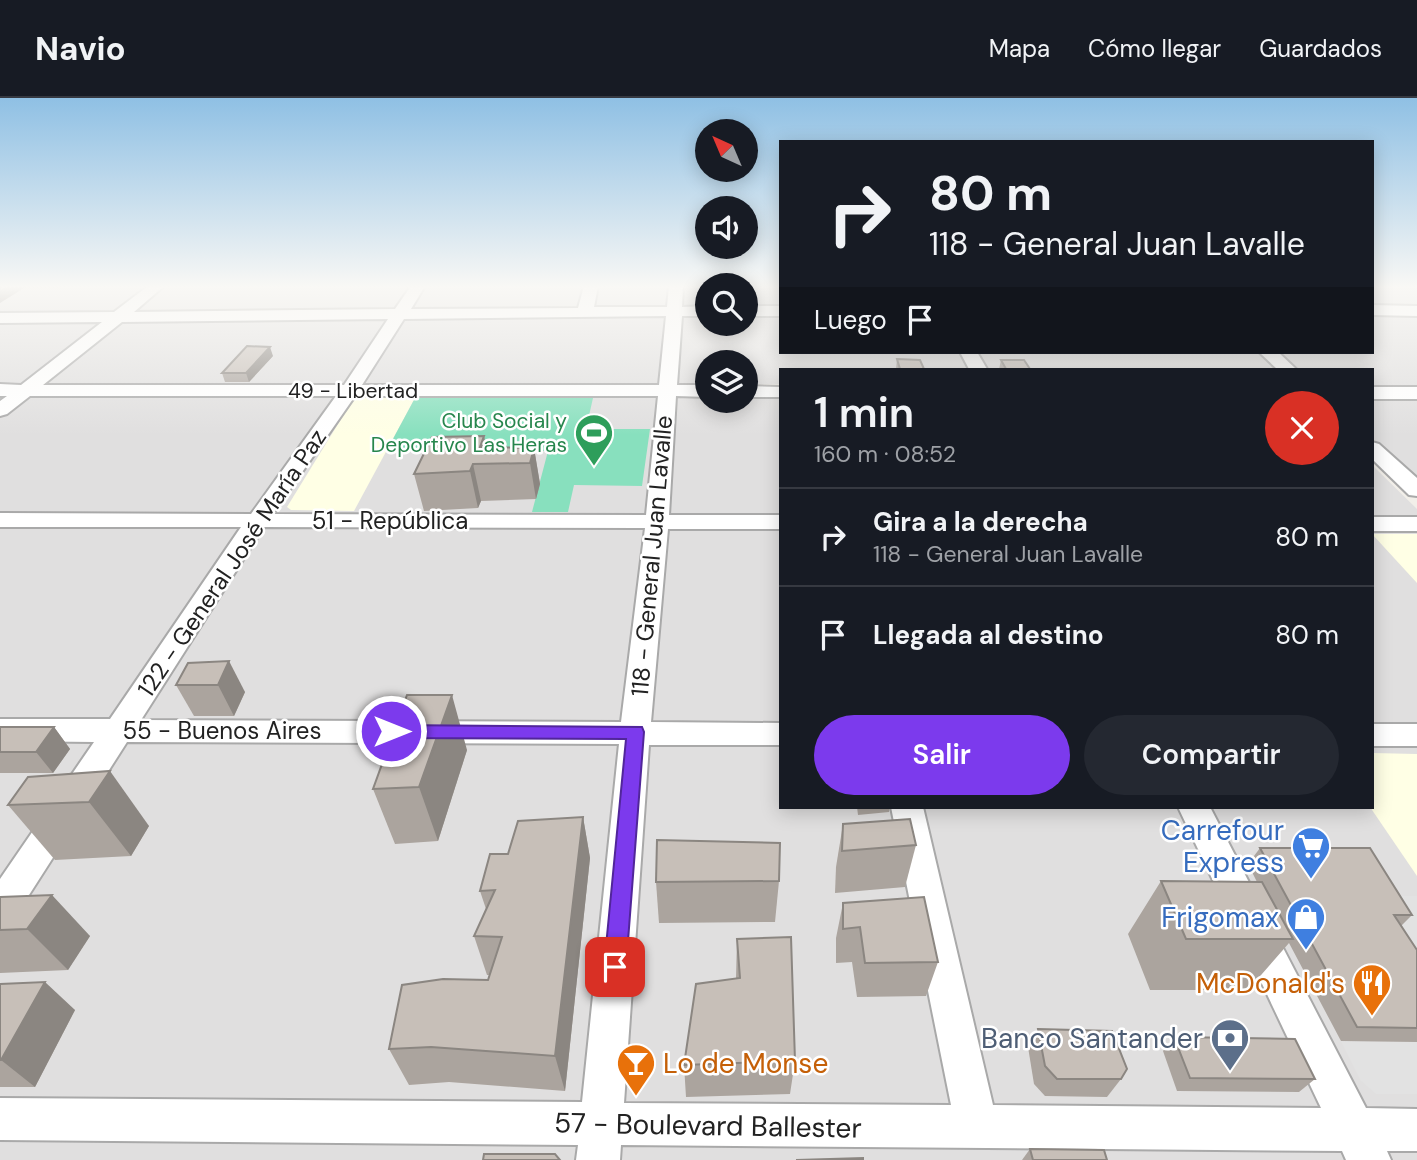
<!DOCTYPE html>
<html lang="es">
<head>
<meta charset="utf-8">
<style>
	body { margin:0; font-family:"DM Sans",sans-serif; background:#242831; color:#f1f3f6; height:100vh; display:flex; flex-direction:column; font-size:26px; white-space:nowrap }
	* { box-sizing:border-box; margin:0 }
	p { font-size:23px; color:#9ea1a6 }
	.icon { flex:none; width:38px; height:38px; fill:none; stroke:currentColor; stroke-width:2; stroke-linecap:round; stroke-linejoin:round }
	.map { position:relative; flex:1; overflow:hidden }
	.side { position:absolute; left:779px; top:270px; width:595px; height:441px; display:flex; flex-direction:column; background:#171b24; border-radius:0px; box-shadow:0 4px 18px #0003 }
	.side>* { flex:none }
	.hud { position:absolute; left:779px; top:42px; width:595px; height:214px; border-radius:0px; box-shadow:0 4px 18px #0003; background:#171b24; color:#f1f3f6; overflow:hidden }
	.needle { width:46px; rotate:316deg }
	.buttons { position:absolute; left:695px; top:21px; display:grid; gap:14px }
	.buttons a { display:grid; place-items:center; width:63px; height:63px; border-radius:50%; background:#171b24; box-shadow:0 4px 18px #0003; font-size:35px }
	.pin { position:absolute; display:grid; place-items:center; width:60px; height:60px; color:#fff; margin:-30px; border-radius:14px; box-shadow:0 4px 10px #0006 }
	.me { position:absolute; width:77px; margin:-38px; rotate:90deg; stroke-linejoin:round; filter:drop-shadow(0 0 5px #0008) }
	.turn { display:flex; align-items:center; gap:24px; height:147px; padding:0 35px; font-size:32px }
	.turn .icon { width:91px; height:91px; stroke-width:2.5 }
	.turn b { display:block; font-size:49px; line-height:60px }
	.then { display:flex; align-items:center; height:66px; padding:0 35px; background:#0003; gap:14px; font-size:26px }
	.round { display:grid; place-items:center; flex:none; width:74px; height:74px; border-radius:37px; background:#242831 }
	.head { display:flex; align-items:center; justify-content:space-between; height:119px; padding:0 35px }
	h1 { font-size:42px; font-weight:600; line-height:52px }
	.primary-button { display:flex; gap:14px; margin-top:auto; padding:14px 35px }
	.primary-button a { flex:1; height:80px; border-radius:42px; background:#7c3aed; color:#fff; font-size:28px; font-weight:600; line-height:80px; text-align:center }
	.primary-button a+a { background:#242831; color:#f1f3f6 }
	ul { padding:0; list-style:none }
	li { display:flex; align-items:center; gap:21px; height:98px; padding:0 35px; border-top:2px solid #363941 }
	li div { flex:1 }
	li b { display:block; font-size:26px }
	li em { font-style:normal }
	header { display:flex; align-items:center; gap:42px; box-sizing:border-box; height:98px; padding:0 35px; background:#171b24; border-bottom:2px solid #363941 }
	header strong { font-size:33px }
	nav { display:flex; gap:38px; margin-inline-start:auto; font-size:24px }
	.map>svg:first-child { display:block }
</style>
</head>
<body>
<header>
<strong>Navio</strong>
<nav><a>Mapa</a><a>Cómo llegar</a><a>Guardados</a></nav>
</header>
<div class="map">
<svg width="1417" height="1062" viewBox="0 0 1417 1062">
	<rect width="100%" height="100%" fill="#f2efe9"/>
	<g fill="#e0dfdf">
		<polygon points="0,188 707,188 707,226 746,226 746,188 780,188 780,254 1372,254 1372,188 1417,188 1417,288 1372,288 1372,271 780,271 780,286 746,286 746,264 707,264 707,286 0,285"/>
		<polygon points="0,298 707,300 707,303 780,300 780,709 1372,709 1372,367 1417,411 1417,1062 0,1062"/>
		<polygon points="1372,303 1417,303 1417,381 1372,340"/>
	</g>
	<g fill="#ffffe5">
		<polygon points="354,300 415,300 354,413 291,412 287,409"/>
		<polygon points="1417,436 1417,485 1372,436"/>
		<polygon points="1372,655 1417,656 1417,778 1370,709"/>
	</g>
	<polygon fill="#88e0be" points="415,300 593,300 586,331 650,331 642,388 574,387 568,414 532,414 548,353 387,352"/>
	<g fill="#e2e2e2">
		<polygon points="1375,798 1417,798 1417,866"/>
		<polygon points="1341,943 1417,944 1417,996 1376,996 1361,983"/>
	</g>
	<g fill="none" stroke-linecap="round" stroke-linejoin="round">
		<g stroke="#a9a9a9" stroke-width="4">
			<g id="minor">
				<path d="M148,188H164L134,214L395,211L411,188H425L411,211L578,210L584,188H598L594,209H667L669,188H683L682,209L707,208V218H682L677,287H707V299L676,298L669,417H780V431H668L651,624L780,625V647H649L624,1005L951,1007L891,709H923L993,1007L1321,1010L1178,709H1210L1366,1010L1417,1011V1053H1387L1391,1062H1346L1342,1053L621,1047L620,1062H576L578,1047L0,1042V1000L582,1004L619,646L127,644L13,822L0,827V781L94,644L0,643V621H110L241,429H0V415L251,416L336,298H30L7,316L0,318V303L7,298H0V286L21,287L102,224L0,225V215L114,214ZM666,218L659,287H362L404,221ZM388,221L344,287H43L122,224ZM355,298H658L646,417L273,416ZM264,429L645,430L621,624L141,622Z"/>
				<polygon points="1372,207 1417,208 1417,218 1372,217"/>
				<rect x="746" y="208" width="34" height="10"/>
				<polygon points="960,254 977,254 987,271 969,271"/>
				<polygon points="1259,254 1278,254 1296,271 1277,271"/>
				<polygon points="746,288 780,289 780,299 746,299"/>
				<rect x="1372" y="289" width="45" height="12"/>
				<polygon points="1372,344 1379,346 1417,380 1417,398 1409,397 1372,361"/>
				<rect x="1372" y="419" width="45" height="14"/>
				<rect x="1372" y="626" width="45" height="22"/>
			</g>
		</g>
		<use href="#minor" fill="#fff" fill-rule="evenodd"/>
	</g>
	<g fill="#aba49e">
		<polygon points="0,188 63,188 60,190 24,190"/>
		<polygon points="273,258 249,284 225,284 222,275"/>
		<polygon points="897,261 924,271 896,271"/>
		<polygon points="1001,262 1030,271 999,271"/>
		<polygon points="487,349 534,350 540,386 536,401 481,403 478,410 424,413 414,376"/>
		<polygon points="188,565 245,594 234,618 194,618 176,587"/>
		<polygon points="0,629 54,629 70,651 53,675 0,675"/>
		<polygon points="467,652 438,743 395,746 373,691"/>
		<polygon points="28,679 149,728 131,758 55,762 8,707"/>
		<polygon points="857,709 890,709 889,714 858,717"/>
		<polygon points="583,719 590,760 565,993 449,984 409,987 389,951 488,882 490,877 487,877 474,838 486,811 480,793 508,756"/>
		<polygon points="843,726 916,747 905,789 835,795 836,769"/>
		<polygon points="1260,750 1412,817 1401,828 1417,852 1417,944 1341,943 1289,845 1248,892 1150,892 1128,836 1161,783 1257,784 1248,766"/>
		<polygon points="779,783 775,824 659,825 656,784"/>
		<polygon points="0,799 90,838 68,872 0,875"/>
		<polygon points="843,805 938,864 926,898 857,899 852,864 836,865 836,840"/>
		<polygon points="737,841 795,963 790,996 686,999 684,967 736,880"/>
		<polygon points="0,886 75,912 35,989 0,989"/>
		<polygon points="1038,931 1121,981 1107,999 1045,998 1034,986 1028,949"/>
		<polygon points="1174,939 1315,981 1299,994 1177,993 1163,953"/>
		<polygon points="1030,1051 1107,1062 1022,1062"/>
	</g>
	<g fill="#8b8681">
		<polygon points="9,188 23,188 24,190 0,205 0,194"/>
		<polygon points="270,249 273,258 249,284 246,275"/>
		<polygon points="484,338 490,365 480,349"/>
		<polygon points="534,350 540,386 536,401 530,365"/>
		<polygon points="473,366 481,403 478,410 470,373"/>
		<polygon points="229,563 245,594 234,618 218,587"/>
		<polygon points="452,597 467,652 438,743 419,689"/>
		<polygon points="54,629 70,651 53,675 36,654"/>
		<polygon points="110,673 149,728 131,758 89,704"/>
		<polygon points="583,719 590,760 565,993 555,958"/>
		<polygon points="52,797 90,838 68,872 27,831"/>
		<polygon points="45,884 75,912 35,989 1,962"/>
	</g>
	<g fill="#c7bfb8" stroke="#8b8681" stroke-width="2">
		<polygon points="0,188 9,188 0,194"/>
		<polygon points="247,248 270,249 246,275 222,275"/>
		<polygon points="897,261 920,262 924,271 900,271"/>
		<polygon points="1001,262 1024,262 1030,271 1006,271"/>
		<polygon points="484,338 480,349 534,350 530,365 473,366 470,373 414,376 432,339"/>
		<polygon points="229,563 218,587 176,587 188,565"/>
		<polygon points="407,597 452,597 419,689 373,691"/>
		<polygon points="0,629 54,629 36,654 0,654"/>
		<polygon points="110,673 89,704 8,707 28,679"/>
		<polygon points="583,719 555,958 431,949 389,951 402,887 443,881 488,882 502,839 474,838 495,792 480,793 490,756 508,756 518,723"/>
		<polygon points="910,721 916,747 842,753 843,726"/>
		<polygon points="657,742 780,745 779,783 656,784"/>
		<polygon points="1260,750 1370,750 1412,817 1394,817 1417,852 1417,930 1357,929"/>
		<polygon points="1161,783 1262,784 1293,841 1186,841"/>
		<polygon points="52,797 27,831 0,832 0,799"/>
		<polygon points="924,799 938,864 865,865 860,829 843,831 843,805"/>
		<polygon points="791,839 795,963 684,967 696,886 740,880 737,841"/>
		<polygon points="45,884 1,962 0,962 0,886"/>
		<polygon points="1038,931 1112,933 1127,971 1121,981 1057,981 1045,968"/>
		<polygon points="1174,939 1295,941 1315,981 1190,980"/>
		<polygon points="1030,1051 1104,1052 1107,1062 1033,1062"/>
		<polygon points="484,1056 555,1056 560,1062 483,1062"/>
		<polygon points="863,1060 863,1062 796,1062"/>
	</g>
	<linearGradient id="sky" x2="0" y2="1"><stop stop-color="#8fc0e4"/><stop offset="0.56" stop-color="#f9f8f5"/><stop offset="1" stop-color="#f9f8f5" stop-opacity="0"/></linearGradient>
	<rect width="1417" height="337" fill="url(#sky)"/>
	<polygon fill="#7c3aed" stroke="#51269a" stroke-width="2" points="391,627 642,629 644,634 626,869 623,877 615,880 607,877 604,869 626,641 391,640 384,638 382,633 384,629"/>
	<defs>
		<g id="stadium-pin" transform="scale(2.0125)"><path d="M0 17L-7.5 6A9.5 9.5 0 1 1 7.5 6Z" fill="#2e9e5b" stroke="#fff"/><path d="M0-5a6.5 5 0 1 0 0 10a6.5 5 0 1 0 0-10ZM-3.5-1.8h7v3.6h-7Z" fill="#fff"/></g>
		<g id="supermarket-pin" transform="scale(2.0125)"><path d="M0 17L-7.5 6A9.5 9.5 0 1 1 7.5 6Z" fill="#3f7fe0" stroke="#fff"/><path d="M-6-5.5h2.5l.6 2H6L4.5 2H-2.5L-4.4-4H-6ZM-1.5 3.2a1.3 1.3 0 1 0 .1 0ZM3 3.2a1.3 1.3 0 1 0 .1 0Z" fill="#fff"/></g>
		<g id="shop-pin" transform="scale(2.0125)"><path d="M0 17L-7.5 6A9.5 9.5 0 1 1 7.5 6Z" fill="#3f7fe0" stroke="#fff"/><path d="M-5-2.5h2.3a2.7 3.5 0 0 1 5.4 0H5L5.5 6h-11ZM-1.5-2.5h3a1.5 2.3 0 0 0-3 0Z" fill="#fff"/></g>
		<g id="restaurant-pin" transform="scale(2.0125)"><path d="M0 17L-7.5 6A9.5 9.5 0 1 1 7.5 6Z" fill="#e8710a" stroke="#fff"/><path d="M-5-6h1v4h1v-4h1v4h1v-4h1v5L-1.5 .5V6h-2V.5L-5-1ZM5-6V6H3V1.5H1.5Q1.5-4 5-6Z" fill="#fff"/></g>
		<g id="bank-pin" transform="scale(2.0125)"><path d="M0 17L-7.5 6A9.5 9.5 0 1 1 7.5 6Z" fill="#5c6f8a" stroke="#fff"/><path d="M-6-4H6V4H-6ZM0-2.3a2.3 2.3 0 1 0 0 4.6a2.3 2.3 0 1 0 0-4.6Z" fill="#fff"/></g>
		<g id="bar-pin" transform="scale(2.0125)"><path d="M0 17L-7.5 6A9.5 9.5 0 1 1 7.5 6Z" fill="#e8710a" stroke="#fff"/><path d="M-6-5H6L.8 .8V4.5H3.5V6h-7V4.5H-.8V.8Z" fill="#fff"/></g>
	</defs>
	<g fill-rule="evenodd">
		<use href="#stadium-pin" x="594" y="335"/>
		<use href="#supermarket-pin" x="1311" y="748"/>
		<use href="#shop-pin" x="1306" y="819"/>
		<use href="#restaurant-pin" x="1372" y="885"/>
		<use href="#bank-pin" x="1230" y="940"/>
		<use href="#bar-pin" x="636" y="965"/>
	</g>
	<g text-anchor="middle" stroke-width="5" stroke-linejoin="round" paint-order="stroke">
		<g font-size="21" fill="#222" stroke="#fff">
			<text x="353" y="300">49 - Libertad</text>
		</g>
		<g font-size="21" fill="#27864d" stroke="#fff" text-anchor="end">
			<text x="567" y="330">Club Social y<tspan x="567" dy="24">Deportivo Las Heras</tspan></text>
		</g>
		<g font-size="24" fill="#222" stroke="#fff">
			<text x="390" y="431">51 - República</text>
			<text transform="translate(652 458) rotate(-85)" y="8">118 - General Juan Lavalle</text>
			<text transform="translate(232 465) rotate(-56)" y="8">122 - General José María Paz</text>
			<text x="222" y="641">55 - Buenos Aires</text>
		</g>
		<g font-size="28" fill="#366cbe" stroke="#fff" text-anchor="end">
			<text x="1284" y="742">Carrefour<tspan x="1284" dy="32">Express</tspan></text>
			<text x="1279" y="829">Frigomax</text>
		</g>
		<g font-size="28" fill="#c56008" stroke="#fff" text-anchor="end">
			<text x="1345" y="895">McDonald's</text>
			<text x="663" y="975" text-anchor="start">Lo de Monse</text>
		</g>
		<g font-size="28" fill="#4e5e75" stroke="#fff" text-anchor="end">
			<text x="1203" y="950">Banco Santander</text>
		</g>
		<g font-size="28" fill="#222" stroke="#fff">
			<text transform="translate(708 1027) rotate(1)" y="10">57 - Boulevard Ballester</text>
		</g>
	</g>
</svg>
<div class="buttons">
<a><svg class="needle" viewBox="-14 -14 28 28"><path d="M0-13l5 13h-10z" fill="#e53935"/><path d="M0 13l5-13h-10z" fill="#9ea1a6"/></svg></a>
<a><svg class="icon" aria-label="sound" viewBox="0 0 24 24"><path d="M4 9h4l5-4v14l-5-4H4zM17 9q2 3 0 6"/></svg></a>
<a><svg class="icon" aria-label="search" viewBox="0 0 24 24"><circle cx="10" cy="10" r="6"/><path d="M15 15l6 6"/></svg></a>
<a><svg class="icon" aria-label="layers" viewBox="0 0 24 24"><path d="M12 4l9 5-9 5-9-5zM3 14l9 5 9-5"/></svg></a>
</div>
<div class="pin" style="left:615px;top:869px;background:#d93025"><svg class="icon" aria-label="arrive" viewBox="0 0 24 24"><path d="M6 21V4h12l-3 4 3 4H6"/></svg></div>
<svg class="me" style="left:391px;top:633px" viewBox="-20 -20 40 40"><circle r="17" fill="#7c3aed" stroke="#fff" stroke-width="3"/><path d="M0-11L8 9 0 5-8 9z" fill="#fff"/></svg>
<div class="hud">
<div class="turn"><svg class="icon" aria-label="right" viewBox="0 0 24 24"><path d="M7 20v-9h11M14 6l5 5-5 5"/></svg><div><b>80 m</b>118 - General Juan Lavalle</div></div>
<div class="then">Luego<svg class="icon" aria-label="arrive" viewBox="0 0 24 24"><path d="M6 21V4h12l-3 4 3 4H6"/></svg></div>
</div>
<section class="side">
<div class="head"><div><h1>1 min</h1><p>160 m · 08:52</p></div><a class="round" style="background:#d93025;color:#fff"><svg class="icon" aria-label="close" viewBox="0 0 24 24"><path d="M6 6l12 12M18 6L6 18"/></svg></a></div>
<ul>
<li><svg class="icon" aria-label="right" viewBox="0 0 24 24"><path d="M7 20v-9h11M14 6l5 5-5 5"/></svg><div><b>Gira a la derecha</b><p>118 - General Juan Lavalle</p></div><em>80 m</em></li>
<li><svg class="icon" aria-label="arrive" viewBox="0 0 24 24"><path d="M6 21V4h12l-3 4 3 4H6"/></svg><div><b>Llegada al destino</b></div><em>80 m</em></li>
</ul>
<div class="primary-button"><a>Salir</a><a>Compartir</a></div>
</section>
</div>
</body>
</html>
